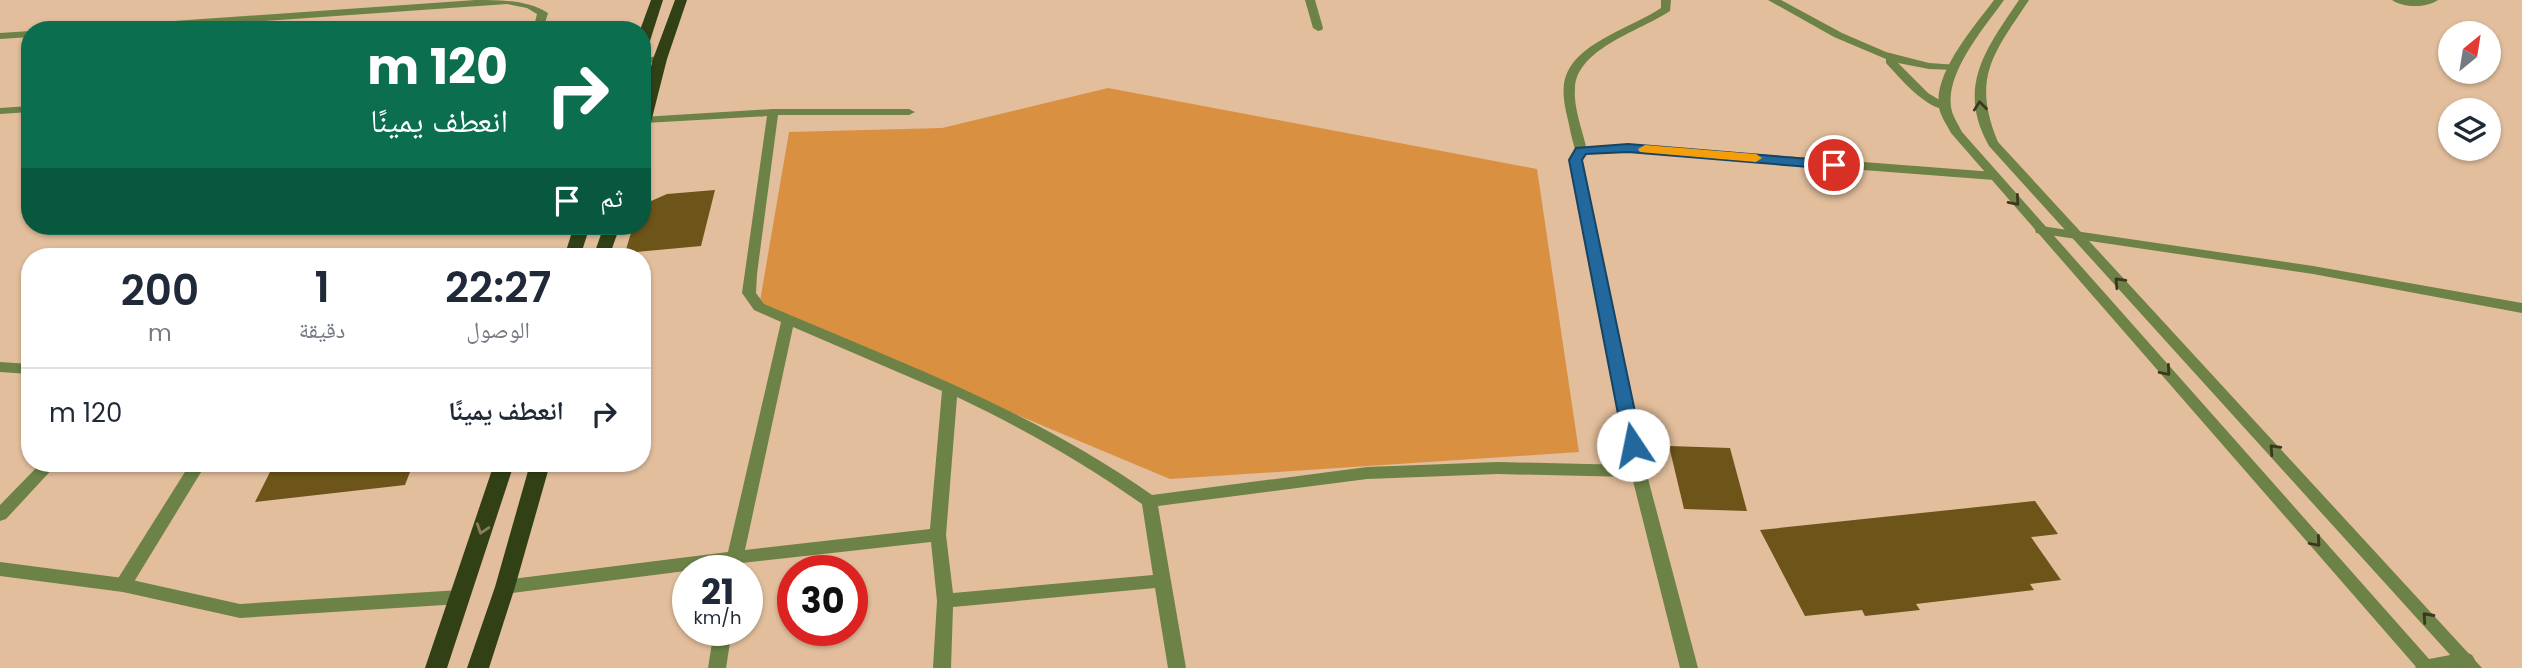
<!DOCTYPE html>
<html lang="ar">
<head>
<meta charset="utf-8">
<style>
	body { margin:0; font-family:Poppins,"Noto Naskh Arabic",sans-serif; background:#f6f6f7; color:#1f2937; direction:rtl; height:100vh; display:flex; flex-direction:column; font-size:26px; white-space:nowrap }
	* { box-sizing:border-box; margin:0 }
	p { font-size:23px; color:#747a83 }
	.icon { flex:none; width:38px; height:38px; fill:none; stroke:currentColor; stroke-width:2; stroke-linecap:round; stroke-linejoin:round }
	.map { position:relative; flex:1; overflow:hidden; direction:ltr }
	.panel { position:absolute; left:21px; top:248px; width:630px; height:224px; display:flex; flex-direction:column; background:#fff; border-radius:28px; box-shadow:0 2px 5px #0004; direction:rtl }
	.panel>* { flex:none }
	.guide { position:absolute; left:21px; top:21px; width:630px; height:214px; border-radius:28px; box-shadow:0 2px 5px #0004; direction:rtl; background:#0b6e4f; color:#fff; overflow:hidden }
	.needle { width:46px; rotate:30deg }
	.buttons { position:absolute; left:2438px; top:21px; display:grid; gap:14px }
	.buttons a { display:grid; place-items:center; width:63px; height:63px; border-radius:50%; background:#fff; box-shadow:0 2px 5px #0004; font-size:35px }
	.speed { position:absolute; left:672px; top:555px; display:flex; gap:14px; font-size:35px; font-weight:700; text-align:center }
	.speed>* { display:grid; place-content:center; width:91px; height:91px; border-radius:50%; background:#fff; box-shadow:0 2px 5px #0004; line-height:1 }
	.speed small { font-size:18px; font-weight:400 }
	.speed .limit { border:10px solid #d22; background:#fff; color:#111 }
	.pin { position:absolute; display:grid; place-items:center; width:60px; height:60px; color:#fff; margin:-30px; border:4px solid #fff; border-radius:50%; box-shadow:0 2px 7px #0007 }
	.me { position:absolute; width:77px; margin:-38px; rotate:349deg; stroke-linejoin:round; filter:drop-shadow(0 0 5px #0008) }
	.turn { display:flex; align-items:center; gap:24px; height:147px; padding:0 28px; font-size:32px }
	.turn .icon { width:91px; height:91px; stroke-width:2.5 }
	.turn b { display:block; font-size:49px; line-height:60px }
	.then { display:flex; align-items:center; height:66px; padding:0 28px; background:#0003; gap:14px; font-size:26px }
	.eta { display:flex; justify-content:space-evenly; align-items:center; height:119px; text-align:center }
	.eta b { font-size:42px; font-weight:600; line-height:49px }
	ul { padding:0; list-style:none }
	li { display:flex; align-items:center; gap:21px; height:91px; padding:0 28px; border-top:2px solid #e0e1e3 }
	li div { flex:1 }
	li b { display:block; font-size:26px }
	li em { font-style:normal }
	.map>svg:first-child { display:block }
</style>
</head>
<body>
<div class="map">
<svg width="2522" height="668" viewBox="0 0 2522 668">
	<rect width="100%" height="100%" fill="#e2be9c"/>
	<polygon fill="#d99040" points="1108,88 1537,169 1579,452 1170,479 759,307 789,132 942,128"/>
	<g fill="#6d5419">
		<polygon points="715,190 701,246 625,253 633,226 642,226 642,205 667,194"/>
		<polygon points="1669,446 1730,448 1747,511 1684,509"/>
		<polygon points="274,464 413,464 405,485 255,502"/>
		<polygon points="2035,501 2058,534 2031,537 2061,580 2030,584 2034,590 1916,604 1920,610 1865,616 1862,610 1805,616 1760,530"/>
	</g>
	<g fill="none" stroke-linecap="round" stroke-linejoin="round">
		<g fill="#6c8246" fill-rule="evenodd">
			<polygon points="1305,0 1315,0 1323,28 1322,30 1318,31 1313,28"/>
			<path d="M1661,0H1671L1670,11C1642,30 1578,48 1575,87C1573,108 1583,131 1587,151L1581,155L1577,154C1572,142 1570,128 1567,116C1564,103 1561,86 1567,73C1581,41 1633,27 1661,8Z"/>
			<polygon points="190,464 206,464 129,590 123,592 117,590 115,585 117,580"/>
		</g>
		<g fill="#6c8246" fill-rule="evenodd">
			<path d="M476,0C501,0 529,0 548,13L543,30H533L537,14L527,8L507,4L138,30H83L88,27Z"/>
			<path d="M1768,0H1781L1842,33L1886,52L1929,63L1958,65V69L1954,70L1929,69L1898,63L1928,93L1951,107L1949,109C1928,112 1900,78 1886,63V59L1834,37Z"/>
			<path d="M2392,0H2438C2426,8 2404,8 2392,0Z"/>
			<polygon points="30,31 30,37 0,39 0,33"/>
			<polygon points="660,56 665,59 664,61 642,64 642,58"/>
			<polygon points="30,106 30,112 0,114 0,108"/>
			<path d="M773,109H909L915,112L909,115H778L757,274L756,293L764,304C899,362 1030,409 1152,495L1367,467L1498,462L1629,465L1570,160L1577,148L1628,144L1994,172L2000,176L1994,180L1628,152L1585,154L1582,160L1646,471L1698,668H1680L1632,477L1498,474L1367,479L1158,506L1186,668H1168L1155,588L953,607L951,668H933L937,601L931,542L742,563L740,570H724L725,566L505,594L499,592L497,587L499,582L505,580L728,552L781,322L754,310L742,293L767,116L645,123H642V117ZM793,327L942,391L930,529L745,550ZM957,397C1022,428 1083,462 1142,504L1153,575L953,593L946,535Z"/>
			<polygon points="2041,226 2313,266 2522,303 2522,313 2313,274 2036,233 2035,230"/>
			<polygon points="0,362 30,364 30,374 0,372"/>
			<polygon points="40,464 57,464 6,519 0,521 0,505"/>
			<polygon points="0,562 123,578 240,604 460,590 466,592 468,597 466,602 460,604 240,618 123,592 0,576"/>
			<polygon points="714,630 732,630 726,668 708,668"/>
			<polygon points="2466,652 2472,655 2475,660 2472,665 2466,668 2415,668 2418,663 2424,660"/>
		</g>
		<g fill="#6c8246" fill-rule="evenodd">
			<path d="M1994,0H2004C1985,27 1946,71 1951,107C1952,115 1958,124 1962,132L2437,668H2417L1951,133C1947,125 1941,117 1939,108C1933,73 1974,27 1994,0Z"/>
			<path d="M2019,0H2029C1994,53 1971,77 1998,142L2482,668H2462L1989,146C1956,87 1986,49 2019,0Z"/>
		</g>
		<g fill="#324016" fill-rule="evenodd">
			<polygon points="651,0 663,0 649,44 642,48 640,30"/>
			<polygon points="675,0 687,0 667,59 649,130 642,134 642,101 653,59"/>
			<polygon points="574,226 590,226 580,257 564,257"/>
			<polygon points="604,226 620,226 609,257 593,257"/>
			<polygon points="494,464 514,464 447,668 425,668"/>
			<polygon points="530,464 550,464 515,587 489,668 467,668 495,587"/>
		</g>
	</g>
	<defs><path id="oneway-chevron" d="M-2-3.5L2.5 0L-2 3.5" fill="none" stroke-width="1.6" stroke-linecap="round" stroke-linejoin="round" transform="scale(1.75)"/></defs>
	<g stroke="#3c381f">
		<use href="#oneway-chevron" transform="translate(1980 106) rotate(-96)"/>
		<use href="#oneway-chevron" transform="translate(2015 201) rotate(49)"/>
		<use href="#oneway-chevron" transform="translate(2119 282) rotate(-133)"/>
		<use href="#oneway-chevron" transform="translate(2166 371) rotate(49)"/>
		<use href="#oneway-chevron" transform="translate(2274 449) rotate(-133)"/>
		<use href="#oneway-chevron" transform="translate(2316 542) rotate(49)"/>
		<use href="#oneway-chevron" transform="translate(2427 617) rotate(-132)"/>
	</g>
	<use stroke="#8a7f59" href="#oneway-chevron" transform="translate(482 529) rotate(108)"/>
	<polygon fill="#22689c" stroke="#164465" stroke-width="2" points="1628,144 1834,161 1841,165 1834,169 1628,152 1586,154 1582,160 1642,445 1633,451 1624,445 1569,160 1576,148"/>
	<polygon fill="#f59e0b" points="1645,145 1756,154 1762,158 1756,162 1640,152 1638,149"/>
</svg>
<div class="buttons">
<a><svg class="needle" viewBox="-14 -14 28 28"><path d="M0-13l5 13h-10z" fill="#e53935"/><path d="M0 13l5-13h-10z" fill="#747a83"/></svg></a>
<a><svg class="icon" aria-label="layers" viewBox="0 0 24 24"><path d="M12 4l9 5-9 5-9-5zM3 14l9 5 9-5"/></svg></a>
</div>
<div class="speed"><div>21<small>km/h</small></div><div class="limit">30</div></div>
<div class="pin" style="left:1834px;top:165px;background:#d93025"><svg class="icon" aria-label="arrive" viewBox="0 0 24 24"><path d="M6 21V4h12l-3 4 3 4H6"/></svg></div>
<svg class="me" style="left:1633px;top:445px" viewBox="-20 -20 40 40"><circle r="19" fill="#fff"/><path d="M0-13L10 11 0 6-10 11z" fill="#22689c"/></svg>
<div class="guide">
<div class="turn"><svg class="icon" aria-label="right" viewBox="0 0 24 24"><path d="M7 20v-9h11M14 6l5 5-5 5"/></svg><div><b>120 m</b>انعطف يمينًا</div></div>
<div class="then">ثم<svg class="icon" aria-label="arrive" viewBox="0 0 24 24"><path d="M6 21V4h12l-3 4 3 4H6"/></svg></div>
</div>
<section class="panel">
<div class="eta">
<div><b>22:27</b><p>الوصول</p></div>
<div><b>1</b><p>دقيقة</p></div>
<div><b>200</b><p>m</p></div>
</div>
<ul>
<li><svg class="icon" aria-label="right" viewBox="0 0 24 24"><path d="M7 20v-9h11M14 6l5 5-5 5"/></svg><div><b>انعطف يمينًا</b></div><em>120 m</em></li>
</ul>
</section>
</div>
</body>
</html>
